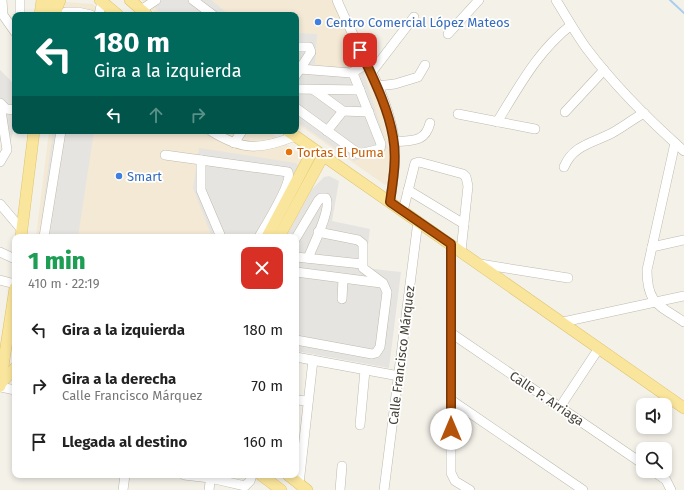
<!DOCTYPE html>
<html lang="es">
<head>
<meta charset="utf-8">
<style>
	body { margin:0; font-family:"Fira Sans",sans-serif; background:#f2f2f2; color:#222; height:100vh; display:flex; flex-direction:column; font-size:15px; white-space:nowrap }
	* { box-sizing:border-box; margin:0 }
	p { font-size:13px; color:#767676 }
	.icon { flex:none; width:22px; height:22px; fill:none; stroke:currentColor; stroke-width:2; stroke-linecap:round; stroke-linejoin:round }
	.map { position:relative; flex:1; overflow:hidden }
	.details { position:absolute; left:12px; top:234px; width:287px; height:244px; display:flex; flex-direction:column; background:#fff; border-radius:8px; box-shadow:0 2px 6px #0003 }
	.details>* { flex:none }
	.hud { position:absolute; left:12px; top:12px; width:287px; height:122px; border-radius:8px; box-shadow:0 2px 6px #0003; background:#00695c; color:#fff; overflow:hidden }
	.fabs { position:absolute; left:636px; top:398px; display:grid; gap:8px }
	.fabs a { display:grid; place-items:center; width:36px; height:36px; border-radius:8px; background:#fff; box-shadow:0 2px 6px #0003; font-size:20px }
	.pin { position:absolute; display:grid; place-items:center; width:34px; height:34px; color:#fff; margin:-17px; border-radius:8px; box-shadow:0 2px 6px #0006 }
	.me { position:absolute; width:44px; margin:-22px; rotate:0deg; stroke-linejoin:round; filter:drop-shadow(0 0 3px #0008) }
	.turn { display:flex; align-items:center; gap:14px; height:84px; padding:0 16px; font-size:18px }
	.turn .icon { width:52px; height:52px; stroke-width:2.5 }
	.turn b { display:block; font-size:28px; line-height:34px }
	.lanes { display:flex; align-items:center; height:38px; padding:0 16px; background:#0003; justify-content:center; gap:20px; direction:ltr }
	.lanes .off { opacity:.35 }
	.round { display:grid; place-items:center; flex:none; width:42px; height:42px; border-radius:8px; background:#f2f2f2 }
	.overview { display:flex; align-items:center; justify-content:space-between; height:68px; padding:0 16px }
	h1 { font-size:24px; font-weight:800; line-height:30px; color:#1e9e55 }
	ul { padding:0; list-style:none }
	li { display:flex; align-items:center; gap:12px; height:56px; padding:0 16px }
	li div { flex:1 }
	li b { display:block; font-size:15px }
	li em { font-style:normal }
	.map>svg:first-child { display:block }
</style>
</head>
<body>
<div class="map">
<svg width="684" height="490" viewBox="0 0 684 490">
	<rect width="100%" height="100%" fill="#f4f1e9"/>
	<g fill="#f4e9d5">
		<polygon points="142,0 333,0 380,107 392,154 388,182 385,185 296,123 296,15 157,15"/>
		<polygon points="65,2 92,4 108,15 64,15"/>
		<polygon points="49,131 268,131 303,156 261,237 36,237"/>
	</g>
	<g fill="#e5e4e0">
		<polygon points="145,0 211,0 226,12 224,15 164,15"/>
		<polygon points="296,33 317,34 315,66 362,68 388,149 354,161 296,121"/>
		<polygon points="0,70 15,85 15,124 9,148 0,140"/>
		<polygon points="53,131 94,131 78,237 39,237"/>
		<polygon points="199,148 296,163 298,166 258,237 212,237 193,188"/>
		<polygon points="329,176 339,181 332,221 370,229 365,268 401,272 389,368 296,351 296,237 286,237 312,189 324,177"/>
	</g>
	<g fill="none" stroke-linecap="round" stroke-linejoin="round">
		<polyline stroke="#a8cdee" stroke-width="2" points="670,0 684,13"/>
		<g stroke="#bfbaac" stroke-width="10">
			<g id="minor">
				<polyline points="2,0 3,15 15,32"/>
				<polyline points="193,0 213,15"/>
				<path d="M337,0C355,44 387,90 394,138C397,158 393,181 390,202"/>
				<path d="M556,0C566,16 576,34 587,49C615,86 649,120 684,151"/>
				<polyline points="141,10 156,0"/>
				<polyline points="20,15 20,0"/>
				<polyline points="65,15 66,12 78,12 91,15"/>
				<polyline points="99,15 102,1"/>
				<polyline points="448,34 479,0"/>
				<polyline points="296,47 309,47 311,52 296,75"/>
				<polyline points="300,69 351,73 367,64"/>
				<polyline points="371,73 414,17"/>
				<polyline points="377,86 395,84 418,77 425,65"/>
				<polyline points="296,89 360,90"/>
				<polyline points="314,90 343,111 369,112"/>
				<polyline points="0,103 6,109 15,110"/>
				<polyline points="296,108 359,154 380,149 381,144 353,73"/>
				<polyline points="565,112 604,70"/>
				<polyline points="458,114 535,129"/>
				<path d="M497,122C520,85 537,52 571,25"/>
				<path d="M211,131C243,151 261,150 295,136"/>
				<polyline points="327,131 343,111"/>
				<path d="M394,142C412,140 425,143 430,123"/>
				<polyline points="234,143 242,131"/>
				<path d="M675,143L647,270C647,304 659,305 684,322"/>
				<polyline points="165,155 201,160"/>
				<polyline points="0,162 7,150 0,104"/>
				<path d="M564,167C573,145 593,143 612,133C623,127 633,119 644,113"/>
				<polyline points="408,190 464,224"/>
				<polyline points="0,204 22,230"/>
				<polyline points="403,211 415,163 419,162 463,174 466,177 468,186 461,251"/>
				<polyline points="44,237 61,131"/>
				<path d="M221,237L201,190V160L288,172C293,182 266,225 259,237"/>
				<path d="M296,238L318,201L321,198H326C332,208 313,246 308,258"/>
				<polyline points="451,244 451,473 455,481 470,490"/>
				<polyline points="652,247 684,240"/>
				<polyline points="0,252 15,259"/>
				<polyline points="296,257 362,264"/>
				<polyline points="480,264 568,278"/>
				<polyline points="296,272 381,283"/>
				<polyline points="0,280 15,284"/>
				<polyline points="342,299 343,279"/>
				<polyline points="563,322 684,296"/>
				<polyline points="451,333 643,464"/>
				<polyline points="296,340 372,354 376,353 380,347 387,292 383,283 363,268 363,244 358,240 318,232"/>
				<polyline points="296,357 399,376"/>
				<polyline points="0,387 15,390"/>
				<polyline points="296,400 308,401"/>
				<polyline points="451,400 583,490"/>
				<polyline points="560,407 599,348"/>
				<polyline points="360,425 365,370"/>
				<polyline points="653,471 666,480 671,490"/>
				<polyline points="184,475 210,478 245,486 250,481 252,475"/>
				<polyline points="299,484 313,360"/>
				<polyline points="123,490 125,475"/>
				<polyline points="209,490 211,475"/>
				<polyline points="340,490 342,466"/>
				<polyline points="384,490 418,221"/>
			</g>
		</g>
		<g stroke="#dfc46c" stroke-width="12">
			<g id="major">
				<polyline points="100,0 118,15"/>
				<polyline points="130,0 147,15"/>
				<polyline points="40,15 42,0"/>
				<polyline points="49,15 52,0"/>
				<polyline points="54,15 60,0"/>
				<polyline points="288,131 684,408"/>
				<polyline points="21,237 34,131"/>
				<polyline points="267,237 313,150"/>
				<polyline points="279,237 323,156"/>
				<polyline points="1,383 15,368"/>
				<polyline points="0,386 15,288"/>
				<polyline points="261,475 281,490"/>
				<polyline points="288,475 307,490"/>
			</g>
		</g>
		<use href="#minor" stroke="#fff" stroke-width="9"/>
		<use href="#major" stroke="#fae59c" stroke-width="11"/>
	</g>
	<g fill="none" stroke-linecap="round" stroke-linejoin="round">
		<g stroke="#753606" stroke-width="10">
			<path id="route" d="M360,50C373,78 388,107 393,137C397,158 393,181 390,202L451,244V429"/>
		</g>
		<use href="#route" stroke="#b45309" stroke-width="7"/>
	</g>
	<g fill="#3f7fe0" stroke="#fff" stroke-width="1.5">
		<circle cx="318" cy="22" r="4"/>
		<circle cx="119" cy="176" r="4"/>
	</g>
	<circle fill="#e8710a" stroke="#fff" stroke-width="1.5" cx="289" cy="152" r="4"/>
	<g text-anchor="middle" stroke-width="3.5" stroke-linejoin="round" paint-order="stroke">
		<g font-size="13" fill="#366cbe" stroke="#fff" text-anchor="start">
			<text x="326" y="27">Centro Comercial López Mateos</text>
			<text x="127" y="181">Smart</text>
		</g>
		<g font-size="13" fill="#c56008" stroke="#fff" text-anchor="start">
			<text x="297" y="157">Tortas El Puma</text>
		</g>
		<g font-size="13" fill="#474238" stroke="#fff">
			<text transform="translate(401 355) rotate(-83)" y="5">Calle Francisco Márquez</text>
			<text transform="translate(547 398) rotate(34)" y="5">Calle P. Arriaga</text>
		</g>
	</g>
</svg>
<div class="fabs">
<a><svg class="icon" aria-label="sound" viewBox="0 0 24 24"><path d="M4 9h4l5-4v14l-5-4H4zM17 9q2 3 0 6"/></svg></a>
<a><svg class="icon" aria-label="search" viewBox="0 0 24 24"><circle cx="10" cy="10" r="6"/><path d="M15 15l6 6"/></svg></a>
</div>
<div class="pin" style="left:360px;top:50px;background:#d93025"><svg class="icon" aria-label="arrive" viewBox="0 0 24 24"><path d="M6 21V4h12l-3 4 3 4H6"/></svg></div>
<svg class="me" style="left:451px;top:429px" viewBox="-20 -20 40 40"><circle r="19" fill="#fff"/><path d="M0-13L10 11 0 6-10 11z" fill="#b45309"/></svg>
<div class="hud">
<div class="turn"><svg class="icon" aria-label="left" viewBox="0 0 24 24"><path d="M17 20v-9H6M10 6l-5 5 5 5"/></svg><div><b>180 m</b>Gira a la izquierda</div></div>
<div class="lanes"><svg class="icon" aria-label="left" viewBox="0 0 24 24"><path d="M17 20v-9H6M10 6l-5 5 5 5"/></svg><svg class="icon off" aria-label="ahead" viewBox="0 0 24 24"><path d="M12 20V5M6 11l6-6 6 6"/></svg><svg class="icon off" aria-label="right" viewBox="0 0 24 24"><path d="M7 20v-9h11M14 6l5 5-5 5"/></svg></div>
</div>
<section class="details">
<div class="overview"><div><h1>1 min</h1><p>410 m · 22:19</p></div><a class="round" style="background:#d93025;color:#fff"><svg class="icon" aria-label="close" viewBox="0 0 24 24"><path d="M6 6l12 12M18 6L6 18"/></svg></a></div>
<ul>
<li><svg class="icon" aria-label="left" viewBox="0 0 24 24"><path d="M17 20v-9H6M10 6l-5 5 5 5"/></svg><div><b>Gira a la izquierda</b></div><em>180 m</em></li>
<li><svg class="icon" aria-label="right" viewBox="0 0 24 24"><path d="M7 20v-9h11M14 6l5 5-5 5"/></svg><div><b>Gira a la derecha</b><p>Calle Francisco Márquez</p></div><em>70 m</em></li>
<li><svg class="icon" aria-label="arrive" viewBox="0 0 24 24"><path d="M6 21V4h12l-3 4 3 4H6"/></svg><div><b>Llegada al destino</b></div><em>160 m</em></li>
</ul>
</section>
</div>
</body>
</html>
